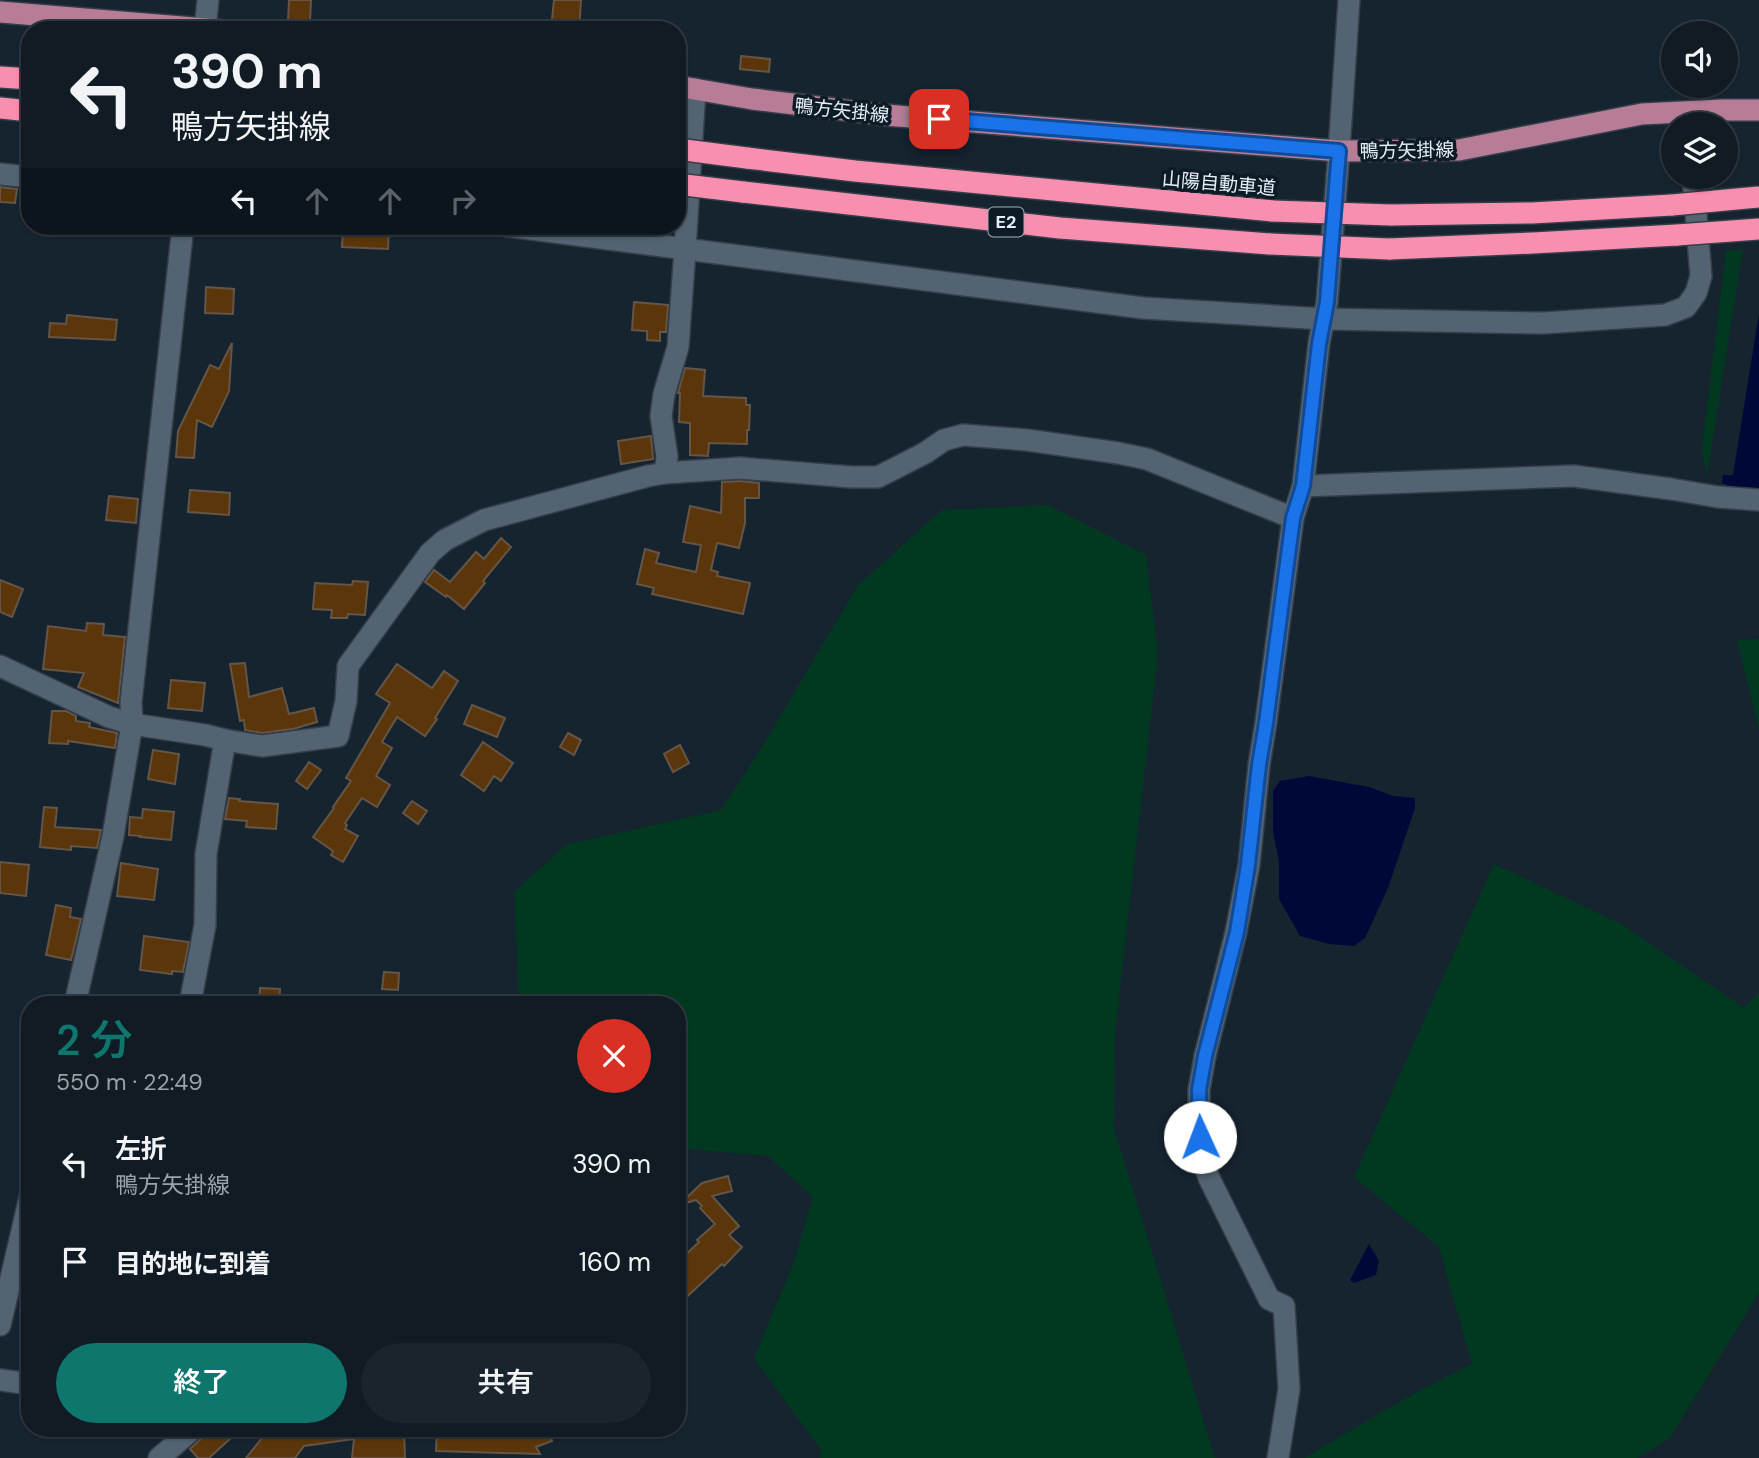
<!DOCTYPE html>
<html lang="ja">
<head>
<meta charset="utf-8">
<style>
	body { margin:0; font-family:"DM Sans","Noto Sans JP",sans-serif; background:#19242c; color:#f1f3f6; height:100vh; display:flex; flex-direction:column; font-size:26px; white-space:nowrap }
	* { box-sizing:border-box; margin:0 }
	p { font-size:23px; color:#9ca1a6 }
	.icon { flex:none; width:38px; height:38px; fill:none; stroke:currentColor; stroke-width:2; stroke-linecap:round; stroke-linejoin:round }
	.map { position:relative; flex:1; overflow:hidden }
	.drawer { position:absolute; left:21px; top:996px; width:665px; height:441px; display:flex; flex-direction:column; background:#101b24; border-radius:28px; box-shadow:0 2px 5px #0004,0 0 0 2px #303941 }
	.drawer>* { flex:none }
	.guide { position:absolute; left:21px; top:21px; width:665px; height:214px; border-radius:28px; box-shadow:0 2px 5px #0004,0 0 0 2px #303941; background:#101b24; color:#f1f3f6; overflow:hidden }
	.fabs { position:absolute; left:1661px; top:21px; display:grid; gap:14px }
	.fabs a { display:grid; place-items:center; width:77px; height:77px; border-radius:50%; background:#101b24; box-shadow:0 2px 5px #0004,0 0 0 2px #303941; font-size:35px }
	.pin { position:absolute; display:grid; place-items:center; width:60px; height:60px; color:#fff; margin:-30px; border-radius:14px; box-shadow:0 4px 10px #0006 }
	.me { position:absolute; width:77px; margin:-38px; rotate:358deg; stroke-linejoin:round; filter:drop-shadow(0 0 5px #0008) }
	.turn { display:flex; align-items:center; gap:24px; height:147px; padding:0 35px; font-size:32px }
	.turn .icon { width:91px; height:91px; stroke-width:2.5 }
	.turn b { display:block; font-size:49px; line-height:60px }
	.lanes { display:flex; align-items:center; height:66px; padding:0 35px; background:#0003; justify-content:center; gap:35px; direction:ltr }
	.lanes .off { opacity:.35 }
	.round { display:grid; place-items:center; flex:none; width:74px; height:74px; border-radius:37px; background:#19242c }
	.head { display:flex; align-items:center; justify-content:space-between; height:119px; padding:0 35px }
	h1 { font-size:42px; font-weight:600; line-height:52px; color:#0f766e }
	.button { display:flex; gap:14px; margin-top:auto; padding:14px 35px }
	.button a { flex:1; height:80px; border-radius:42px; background:#0f766e; color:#fff; font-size:28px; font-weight:600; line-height:80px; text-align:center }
	.button a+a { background:#19242c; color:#f1f3f6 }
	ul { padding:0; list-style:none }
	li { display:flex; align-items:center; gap:21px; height:98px; padding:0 35px }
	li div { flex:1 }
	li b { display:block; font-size:26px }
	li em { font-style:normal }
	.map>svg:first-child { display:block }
</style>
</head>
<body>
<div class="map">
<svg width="1759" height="1458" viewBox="0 0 1759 1458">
	<rect width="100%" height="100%" fill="#162430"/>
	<g fill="#003920">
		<polygon points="1743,249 1707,476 1702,449 1726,251"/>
		<polygon points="1048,505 1146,555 1158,653 1115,1034 1114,1128 1215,1458 820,1458 821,1450 754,1358 794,1262 813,1197 768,1156 677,1148 677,1004 519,1004 514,892 566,845 721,810 761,749 858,585 942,510"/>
		<polygon points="1759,639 1759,729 1737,640"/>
		<polygon points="1494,864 1621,924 1744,1008 1759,993 1759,1293 1670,1438 1637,1458 1304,1458 1415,1393 1472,1364 1439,1247 1354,1177"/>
	</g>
	<g fill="#000838">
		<polygon points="1759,313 1759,493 1743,492 1722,483 1723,475 1733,475"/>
		<polygon points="1309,776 1369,787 1393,796 1415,798 1415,808 1388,888 1365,938 1354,946 1329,944 1300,936 1279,899 1279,861 1273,832 1273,791 1280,781"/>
		<polygon points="1369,1244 1379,1261 1376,1275 1354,1283 1350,1280"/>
	</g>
	<g fill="#5b360b" stroke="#645547" stroke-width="2">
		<polygon points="289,0 311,0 310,23 288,22"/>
		<polygon points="554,0 581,0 579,30 551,30"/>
		<polygon points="741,56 770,59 769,72 740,69"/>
		<polygon points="0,187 17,189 15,203 0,202"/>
		<polygon points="343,226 389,226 388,249 342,247"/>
		<polygon points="206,287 234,289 233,314 205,313"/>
		<polygon points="634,302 668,305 666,332 660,332 660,341 647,340 647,331 632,330"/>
		<polygon points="67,315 117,320 115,340 49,337 50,323 66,324"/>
		<polygon points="232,343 229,391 212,427 197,420 194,458 176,457 178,431 210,365 219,369"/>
		<polygon points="685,368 705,370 703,396 746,398 746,405 750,405 749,430 747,430 747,444 709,443 708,456 690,455 690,423 679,422 680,393 678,393"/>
		<polygon points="651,436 653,459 621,464 618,441"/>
		<polygon points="740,481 759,483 759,498 745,498 745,523 739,548 717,543 711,570 718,572 717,576 750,583 743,614 652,594 654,588 637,584 645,549 659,553 656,563 696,572 701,545 683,542 690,506 721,513 722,482"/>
		<polygon points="190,490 230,493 229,515 188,512"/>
		<polygon points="109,496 138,499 136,523 106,520"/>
		<polygon points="501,538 511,547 483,581 485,583 464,609 447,595 446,597 425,582 434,570 450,582 476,552 484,559"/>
		<polygon points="0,580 23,589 12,617 0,612"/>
		<polygon points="353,581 368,582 365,615 348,614 347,618 331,618 332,610 313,609 315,583 352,585"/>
		<polygon points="87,623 104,624 103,635 125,637 118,703 78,687 84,673 43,669 48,626 86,631"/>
		<polygon points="245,663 249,697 282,688 289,714 314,708 317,722 293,729 262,733 245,730 244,720 240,721 230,664"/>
		<polygon points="397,664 432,688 444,671 458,681 435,718 437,719 425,736 397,717 382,742 392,748 376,776 390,785 377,807 362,798 345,823 347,825 345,829 358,836 343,862 331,855 333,851 313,837 334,808 333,807 351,781 346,778 390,703 376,694"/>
		<polygon points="171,680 205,683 202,711 168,708"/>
		<polygon points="472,705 505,718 497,737 464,724"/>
		<polygon points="52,711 66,711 76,716 76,721 90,723 89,727 117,733 115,748 68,741 68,744 49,743"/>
		<polygon points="568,733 581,740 574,755 560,747"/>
		<polygon points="483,742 513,763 501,781 494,776 484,791 461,775"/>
		<polygon points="680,745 689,763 673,772 664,754"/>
		<polygon points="153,750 179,754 175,784 148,779"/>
		<polygon points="309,762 321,770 307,789 296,781"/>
		<polygon points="229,798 240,799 239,801 278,804 276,829 246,827 247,821 225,819"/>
		<polygon points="412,801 427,811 418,824 403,813"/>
		<polygon points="44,807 57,808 55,827 101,830 97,848 71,846 71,850 40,847"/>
		<polygon points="143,809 174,812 171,840 140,837 141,836 129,835 130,817 142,818"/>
		<polygon points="0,862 29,865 26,896 0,893"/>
		<polygon points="121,863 158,869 154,900 117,896"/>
		<polygon points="56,905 71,908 70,917 81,919 71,960 46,955"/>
		<polygon points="144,936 189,942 183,972 172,971 172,974 140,970"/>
		<polygon points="384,972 399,973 398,990 382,989"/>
		<polygon points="260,988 280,989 279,1004 259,1002"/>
		<polygon points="728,1176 732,1191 712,1196 739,1226 729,1235 742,1247 724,1266 722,1264 677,1306 677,1272 685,1264 681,1259 699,1242 697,1240 715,1224 700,1208 702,1206 696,1200 679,1205 702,1183"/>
		<polygon points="207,1428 242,1428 209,1458 198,1458 190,1449 203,1437"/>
		<polygon points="270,1428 404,1428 405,1458 352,1458 354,1439 304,1446 295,1458 246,1458"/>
		<polygon points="437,1428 547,1428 552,1441 536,1447 540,1454 436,1451"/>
	</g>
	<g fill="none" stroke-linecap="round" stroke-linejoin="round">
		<g stroke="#343e49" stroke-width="24">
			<g id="minor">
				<polyline points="205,30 208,0"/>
				<polyline points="0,174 30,177"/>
				<polyline points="507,226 1143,308 1324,319 1543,323 1665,315 1686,307 1696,293 1701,276 1693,177"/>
				<polyline points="665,473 667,457 661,416 664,394 678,347 685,250 695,89"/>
				<polyline points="1303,486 1574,476 1671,489 1718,497 1759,500"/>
				<polyline points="0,666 109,717 132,724 205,735 225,740 262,746 338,736 346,701 348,666 430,553 445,540 484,520 648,476 665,473 740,468 851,477 878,477 925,453 944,440 963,435 1027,440 1118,453 1147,459 1293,518"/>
				<polyline points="75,1004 113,836 132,724 131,702 183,226"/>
				<polyline points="190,1004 205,925 206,854 225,740"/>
				<polyline points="0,1325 30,1197"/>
				<polyline points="0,1380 30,1384"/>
				<polyline points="159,1458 194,1428"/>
				<polyline points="1278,1458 1289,1389 1284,1306 1269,1299 1209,1178 1201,1154 1199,1120 1199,1090 1205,1056 1236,932 1249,865 1259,765 1266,722 1293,518 1303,486 1319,343 1327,302 1339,151 1349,0"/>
			</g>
		</g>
		<g stroke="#343e49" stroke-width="24">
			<g id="major">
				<polyline points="0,12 218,30"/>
				<polyline points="677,86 752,99 885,115 1339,151 1459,150 1642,114 1722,110 1759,110"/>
			</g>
		</g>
		<g stroke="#343e49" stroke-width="24">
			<g id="highway">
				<polyline points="0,77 30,79"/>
				<polyline points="0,108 30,111"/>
				<polyline points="747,158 855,171 1273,211"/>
				<polyline points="743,192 1060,228 1270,244"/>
				<polyline points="1391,215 1532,213 1672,205"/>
				<polyline points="1389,249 1533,243 1677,235"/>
			</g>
		</g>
		<use href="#minor" stroke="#536371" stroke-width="21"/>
		<use href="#major" stroke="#b77d96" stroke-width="21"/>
		<use href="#highway" stroke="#f98faf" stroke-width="21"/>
		<g stroke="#343e49" stroke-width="24" stroke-linecap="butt">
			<g id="highway-bridge">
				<polyline points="677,149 747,158"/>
				<polyline points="677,184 743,192"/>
				<polyline points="1672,205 1759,197"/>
				<polyline points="1273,211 1391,215"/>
				<polyline points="1677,235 1759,229"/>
				<polyline points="1270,244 1389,249"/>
			</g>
		</g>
		<use href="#highway-bridge" stroke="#f98faf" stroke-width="21"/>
	</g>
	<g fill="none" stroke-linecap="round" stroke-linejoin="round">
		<g stroke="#114b97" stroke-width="18">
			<polyline id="route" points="939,119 1339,151 1327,302 1319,344 1303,486 1293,518 1266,723 1259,765 1248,865 1237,932 1205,1056 1199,1090 1200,1137"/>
		</g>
		<use href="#route" stroke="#1a73e8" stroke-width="12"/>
	</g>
	<g text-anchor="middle" stroke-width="7" stroke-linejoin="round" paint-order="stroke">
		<rect fill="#0c1b26" stroke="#a4afb8" stroke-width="2" x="988.5" y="207.5" width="35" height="29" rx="5"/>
		<g font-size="18" font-weight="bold" fill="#e5eef6">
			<text x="1006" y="228">E2</text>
		</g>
		<g font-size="19" fill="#e5eef6" stroke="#0c1b26">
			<text transform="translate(842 110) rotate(6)" y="7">鴨方矢掛線</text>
			<text transform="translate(1407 150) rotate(-1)" y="7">鴨方矢掛線</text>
			<text transform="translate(1219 183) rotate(5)" y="7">山陽自動車道</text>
		</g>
	</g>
</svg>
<div class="fabs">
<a><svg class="icon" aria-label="sound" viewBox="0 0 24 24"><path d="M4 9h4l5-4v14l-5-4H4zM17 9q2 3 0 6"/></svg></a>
<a><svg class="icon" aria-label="layers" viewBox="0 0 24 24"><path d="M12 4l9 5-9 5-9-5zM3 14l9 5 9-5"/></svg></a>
</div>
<div class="pin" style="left:939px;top:119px;background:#d93025"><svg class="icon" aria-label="arrive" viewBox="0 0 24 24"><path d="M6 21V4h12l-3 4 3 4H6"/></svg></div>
<svg class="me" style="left:1200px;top:1137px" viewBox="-20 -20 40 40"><circle r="19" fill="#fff"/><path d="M0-13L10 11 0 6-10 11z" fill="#1a73e8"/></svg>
<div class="guide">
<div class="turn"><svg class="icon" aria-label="left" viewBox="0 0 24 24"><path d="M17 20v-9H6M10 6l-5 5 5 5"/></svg><div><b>390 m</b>鴨方矢掛線</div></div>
<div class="lanes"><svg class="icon" aria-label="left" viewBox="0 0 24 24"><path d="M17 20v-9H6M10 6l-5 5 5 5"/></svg><svg class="icon off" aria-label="ahead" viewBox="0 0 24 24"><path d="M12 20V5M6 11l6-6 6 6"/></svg><svg class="icon off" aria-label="ahead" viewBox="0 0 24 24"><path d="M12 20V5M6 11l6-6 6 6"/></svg><svg class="icon off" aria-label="right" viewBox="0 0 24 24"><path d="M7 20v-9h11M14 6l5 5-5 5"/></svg></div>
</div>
<section class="drawer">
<div class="head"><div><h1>2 分</h1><p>550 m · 22:49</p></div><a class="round" style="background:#d93025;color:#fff"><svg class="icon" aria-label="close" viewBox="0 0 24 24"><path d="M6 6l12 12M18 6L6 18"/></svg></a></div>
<ul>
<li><svg class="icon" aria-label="left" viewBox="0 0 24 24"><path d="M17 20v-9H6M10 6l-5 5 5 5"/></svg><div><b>左折</b><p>鴨方矢掛線</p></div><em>390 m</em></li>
<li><svg class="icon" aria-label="arrive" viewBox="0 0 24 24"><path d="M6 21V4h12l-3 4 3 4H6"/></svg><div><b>目的地に到着</b></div><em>160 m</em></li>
</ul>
<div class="button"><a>終了</a><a>共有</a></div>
</section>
</div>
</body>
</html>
